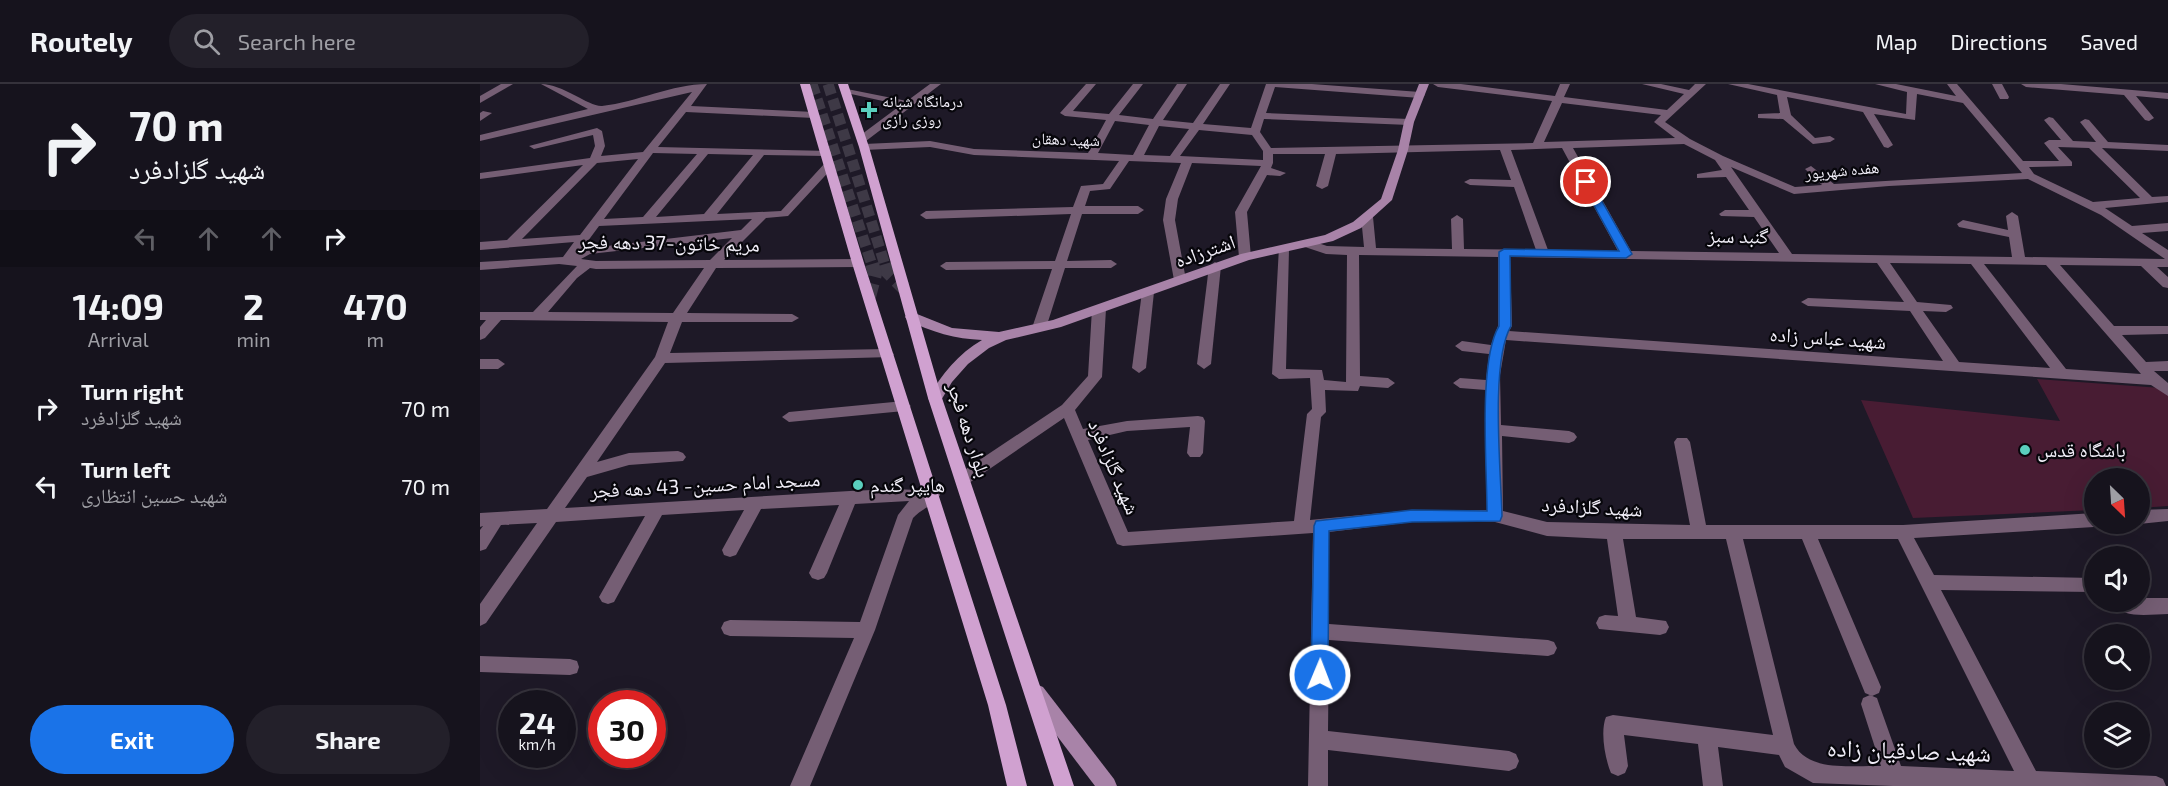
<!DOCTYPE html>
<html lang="en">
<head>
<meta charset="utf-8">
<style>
	body { margin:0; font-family:"Exo 2","Noto Naskh Arabic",sans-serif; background:#23202a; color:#f1f3f6; height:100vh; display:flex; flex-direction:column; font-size:22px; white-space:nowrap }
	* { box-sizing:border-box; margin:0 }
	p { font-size:20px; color:#9e9ea4 }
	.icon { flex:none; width:33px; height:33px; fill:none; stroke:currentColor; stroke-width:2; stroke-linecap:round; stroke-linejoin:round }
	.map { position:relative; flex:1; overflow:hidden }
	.panel { display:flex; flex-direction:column; background:#16131d; width:480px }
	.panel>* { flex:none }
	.guide { background:#16131d; color:#f1f3f6; overflow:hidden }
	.needle { width:39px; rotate:155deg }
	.controls { position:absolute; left:1604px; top:384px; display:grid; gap:12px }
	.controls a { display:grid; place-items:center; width:66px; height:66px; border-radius:50%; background:#16131d; box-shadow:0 6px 24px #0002,0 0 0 2px #35323b; font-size:30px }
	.speed { position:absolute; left:18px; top:606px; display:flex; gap:12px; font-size:30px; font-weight:700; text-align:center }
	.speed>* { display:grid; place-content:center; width:78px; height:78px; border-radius:50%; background:#16131d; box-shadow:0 6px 24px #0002,0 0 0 2px #35323b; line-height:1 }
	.speed small { font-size:15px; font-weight:400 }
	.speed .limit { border:9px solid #d22; background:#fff; color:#111 }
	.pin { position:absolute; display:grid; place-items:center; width:51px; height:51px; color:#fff; margin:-26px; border:3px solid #fff; border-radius:50%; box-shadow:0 2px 6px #0007 }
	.me { position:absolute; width:66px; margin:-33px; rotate:1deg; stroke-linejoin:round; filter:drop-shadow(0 0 4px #0008) }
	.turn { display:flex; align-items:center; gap:21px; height:126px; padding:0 30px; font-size:27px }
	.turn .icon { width:78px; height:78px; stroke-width:2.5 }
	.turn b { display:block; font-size:42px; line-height:51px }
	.lanes { display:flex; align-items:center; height:57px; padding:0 30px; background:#0003; justify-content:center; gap:30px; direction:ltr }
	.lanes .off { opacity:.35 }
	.eta { display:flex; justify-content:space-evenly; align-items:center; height:102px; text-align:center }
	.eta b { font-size:36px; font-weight:700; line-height:42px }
	.action { display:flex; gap:12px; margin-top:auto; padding:12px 30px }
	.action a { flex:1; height:69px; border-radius:36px; background:#1a73e8; color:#fff; font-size:24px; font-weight:700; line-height:69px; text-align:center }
	.action a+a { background:#23202a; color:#f1f3f6 }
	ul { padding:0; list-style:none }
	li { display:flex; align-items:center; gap:18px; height:78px; padding:0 30px }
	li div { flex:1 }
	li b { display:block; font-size:22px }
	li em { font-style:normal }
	header { display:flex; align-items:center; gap:36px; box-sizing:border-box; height:84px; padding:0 30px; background:#16131d; border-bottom:2px solid #35323b }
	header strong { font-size:28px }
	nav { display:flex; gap:33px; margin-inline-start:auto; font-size:21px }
	.search { width:420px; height:54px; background:#23202a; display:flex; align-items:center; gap:15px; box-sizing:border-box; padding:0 21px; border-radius:33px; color:#9e9ea4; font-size:22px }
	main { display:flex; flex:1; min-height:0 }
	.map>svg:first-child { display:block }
</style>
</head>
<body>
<header>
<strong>Routely</strong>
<div class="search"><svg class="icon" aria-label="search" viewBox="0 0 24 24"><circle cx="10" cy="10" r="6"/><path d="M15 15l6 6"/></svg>Search here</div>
<nav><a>Map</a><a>Directions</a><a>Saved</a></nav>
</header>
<main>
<section class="panel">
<div class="guide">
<div class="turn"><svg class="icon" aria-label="right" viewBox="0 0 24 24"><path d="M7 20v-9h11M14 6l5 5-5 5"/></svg><div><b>70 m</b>شهید گلزادفرد</div></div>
<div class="lanes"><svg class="icon off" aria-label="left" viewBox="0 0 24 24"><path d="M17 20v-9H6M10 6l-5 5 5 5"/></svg><svg class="icon off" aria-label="ahead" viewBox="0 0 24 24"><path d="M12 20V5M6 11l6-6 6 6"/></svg><svg class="icon off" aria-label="ahead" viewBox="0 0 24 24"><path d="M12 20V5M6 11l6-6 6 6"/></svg><svg class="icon" aria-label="right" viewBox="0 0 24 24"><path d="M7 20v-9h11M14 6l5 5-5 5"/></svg></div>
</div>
<div class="eta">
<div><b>14:09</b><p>Arrival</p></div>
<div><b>2</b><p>min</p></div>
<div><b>470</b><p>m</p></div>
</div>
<ul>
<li><svg class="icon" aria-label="right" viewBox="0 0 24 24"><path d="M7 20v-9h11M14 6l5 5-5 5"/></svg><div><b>Turn right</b><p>شهید گلزادفرد</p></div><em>70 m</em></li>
<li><svg class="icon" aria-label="left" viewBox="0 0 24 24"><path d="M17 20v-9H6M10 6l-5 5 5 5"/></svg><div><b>Turn left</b><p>شهید حسین انتظاری</p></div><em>70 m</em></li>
</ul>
<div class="action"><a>Exit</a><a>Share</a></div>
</section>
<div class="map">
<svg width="1688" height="702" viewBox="0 0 1688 702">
	<rect width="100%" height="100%" fill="#1e1927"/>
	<polygon fill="#481c33" points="1557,295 1681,304 1688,309 1688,422 1659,424 1659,394 1614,394 1614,426 1433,434 1381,316 1580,337"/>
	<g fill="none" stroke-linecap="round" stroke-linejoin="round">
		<g stroke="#3e3946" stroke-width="11" stroke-dasharray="11 5" stroke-linecap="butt">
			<polyline points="332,0 392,181"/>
			<polyline points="348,0 405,181"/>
		</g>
		<g stroke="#3e3946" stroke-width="14" stroke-dasharray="14 7" stroke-linecap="butt">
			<polyline points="405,180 407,187 424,204"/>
			<polyline points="389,213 395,190 392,180"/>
		</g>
		<g fill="#755e74" fill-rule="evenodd">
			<polygon points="21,0 33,0 0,19 0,12"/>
			<path d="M61,0C83,0 109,23 122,22C157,18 192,0 227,0L211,22L334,28L339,31L334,34L206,28L178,63L350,67L351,69L346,72L284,71L237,130L301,127L345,79L349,78L355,81L308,132L286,134L244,176L378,175L384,179L378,183L236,184L207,229L312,230L319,234L312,238H202L190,269L407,265L414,270L412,273L185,279L117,378L149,369L198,367L203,369L206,373L203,377L149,381L107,393L85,424L370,407L414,405L458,407L460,411C455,421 441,425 433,434L395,546L330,702H310L374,554L250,552L244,550L241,544L244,538L250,536L380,538L418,431L429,417L375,420L347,489L344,494L338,496L332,494L329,489L359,421L281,425L256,471L250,473L244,471L242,466L264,426L182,431L134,518L128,520L122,518L119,513L165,432L76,438L6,539L0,542V520L57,439L21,441L6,465L0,467V446L3,442L0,443V429L67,425L175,273L188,238L21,236L5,254L0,256V243L6,236H0V228H53L97,182L79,180L0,186V178L83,173L94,158L0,166V158L27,156L103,81L0,95V89L110,74L115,62L113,51L54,65L49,62L117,44L122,47L125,62L121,72L163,68L212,8L0,57V51L108,25ZM173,69L217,70L163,133L124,135ZM228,70L273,71L224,130L176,133ZM158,75L100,151L42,155L117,79ZM272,135L261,146L102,165L119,142ZM252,154L230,176L116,177L101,175L110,170ZM110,184L116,185L224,184L193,229L68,228L97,194Z"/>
			<polygon points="450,0 461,0 386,57 378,57 378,53 421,21 362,8 362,4 427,17"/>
			<path d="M606,0H616L593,27L629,30L653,0H663L639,31L673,35L697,0H707L683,36L713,39L740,0H750L723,40L771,44L786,0H832L940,8L945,11L940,14L795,3L786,29L929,35L934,38L929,41L784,35L780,48L791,64L1053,59L1072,17L958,3L953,0H981L1075,12L1080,0H1090L1084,13L1187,26L1204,10L1162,0H1181L1209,6L1215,0H1226L1185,38L1210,55L1243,72L1315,103L1342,101L1325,85L1331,82L1354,100L1542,89L1483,19L1437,10L1435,36L1394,30L1413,61L1408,64L1404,63L1383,28L1307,13L1311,31L1335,54L1350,52L1355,55L1350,58L1333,60L1303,35L1278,34V30L1300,29L1297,11L1248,0H1268L1426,30L1427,8L1395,0H1416L1476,12L1467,0H1477L1543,77H1579L1564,59L1569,56H1581L1564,36L1569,33L1573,34L1593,57L1616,58L1600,38L1605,35L1609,36L1628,58L1688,61V67L1622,64L1672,113L1688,112V118L1625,124L1652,142L1688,139V147L1662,149L1688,166V183H1677L1688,193V204L1683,203L1661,182L1580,181L1634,242H1688V250H1686L1642,251L1666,278L1688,277V287H1674L1688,299V312L1671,301L1026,256L1020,291L1021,341L1089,347L1094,349L1097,353L1094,357L1089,359L1022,352L1023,427L1067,438L1210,441L1194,358L1197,354H1207L1210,358L1226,441H1423L1614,429V440H1620L1614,443L1434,454L1454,491L1614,494V508L1461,506L1556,687L1676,692L1683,695L1686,702H1413L1333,699L1305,683L1299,671L1238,663L1243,702H1223L1218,660L1144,651L1148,682L1145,689L1138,692L1131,689C1125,675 1120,647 1126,633L1133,631L1293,651L1246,455H1143L1156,533L1186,537L1189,543L1186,549L1180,551L1119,545L1116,539L1119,533L1125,531L1138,532L1127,455L1067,452L1015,438H932L849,448V540L1068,556L1074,558L1077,564L1074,570L1068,572L849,556L848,647L1029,667L1036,670L1039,677L1036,684L1029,687L848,666V702H828L833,449L643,462L637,460L584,334L489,399H477L475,395L477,391L582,321L608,292L612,225L619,221L626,225L622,293L595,326L603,345L647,337L718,332L723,333L725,337L723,369L720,373H710L707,369L710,343L647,347L608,356L648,448L814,437L827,330L832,325L830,294L799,295L792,290L799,163L803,162L809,166L806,285L842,286L844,296L866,298L867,171L846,170L825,163V157L829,156L847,162L884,163L881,133L887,129L893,133L896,164L972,165L971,135L977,131L983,135L984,165L1056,166L1034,103L990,101L984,98L990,95L1031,96L1020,66L856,70L848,102L842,105L836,102L845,70H793V79L791,84L806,89L800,92L787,91L767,128L771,173L765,177L759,173L755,128L781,82L712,79L698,115L695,136L706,196L700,200L694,196L683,136L686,115L701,79L649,77L630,105L610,107L605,122H658L664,126L658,130H602L587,177L631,176L637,180L631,184H585L566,244L559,248L554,247L552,244L572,185L466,186L460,182L466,178L575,177L591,130L446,135L440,131L446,127L593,123L601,102L623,100L639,77L494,71L450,63L384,66L379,63L384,60L450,57L494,65L608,69L626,36L585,32L580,29ZM1082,19L1181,31L1174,38L1195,54L1064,58ZM635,37L669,41L653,71L618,69ZM679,42L709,45L690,72L664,71ZM719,46L772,51L783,67V76L700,72ZM1204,60L1235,76L1242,86L1217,90V94L1246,93L1269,126H1245L1239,130L1241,132L1274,133L1299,169L1151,167L1093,64ZM1578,63L1609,64L1660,114L1613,118L1554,90L1549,83L1592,82V78ZM1082,64L1138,167L1068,166L1031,66ZM1251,83L1314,110L1409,102L1548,95L1621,131L1685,175L1545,173L1538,132L1532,128L1526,132L1528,146L1483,136L1477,140L1479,143L1529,153L1532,173L1312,170ZM879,171L1018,173V242L1011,261L982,257L975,262L982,267L1009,270L1006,296L980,294L973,299L980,304L1006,306L1007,426H932L830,436L841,333L846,328L845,306L878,307L880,302L908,304L915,299L908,294L880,292ZM1030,173L1397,179L1424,218L1328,214L1321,218L1328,222L1430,227L1463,277L1029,247L1032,242ZM1410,179L1491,180L1570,284L1479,278L1443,227L1466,228L1473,224L1471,221L1437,218ZM1504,180L1566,181L1661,290L1586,285ZM1263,455H1322L1385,609L1392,612L1399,609L1401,603L1338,455H1418L1534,687L1421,682L1399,620L1397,614L1390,611L1383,614L1381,620L1401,682C1373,681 1329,689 1314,660Z"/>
			<polygon points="1512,0 1522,0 1529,13 1528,15 1520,15"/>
			<polygon points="1541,0 1581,0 1688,9 1688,15 1656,12 1674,34 1669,37 1665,36 1644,11 1546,3"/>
			<polygon points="3,27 12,29 0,37 0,29"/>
			<polygon points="735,178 741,182 731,280 724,285 717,280 729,182"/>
			<polygon points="668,204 674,208 666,284 659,289 652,284 662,208"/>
			<polygon points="0,275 18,275 25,280 18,285 0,285"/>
			<polygon points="424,317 431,322 424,327 309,338 302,333 309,328"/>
			<polygon points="1688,425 1688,437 1659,440 1659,426"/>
			<path d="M1659,514H1688V530C1671,530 1641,536 1632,518H1659Z"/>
			<polygon points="0,572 90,575 97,577 99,583 97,589 90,591 0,588"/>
		</g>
		<g fill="#a883a8" fill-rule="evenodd">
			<path d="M939,0H949L934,38L928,66L912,116L881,144L853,157L769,176L581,243L526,256L509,264L488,280L472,298L460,318H450L448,314C462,290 478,270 502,256C476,255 451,248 427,236L425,233L427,230H437L472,244L519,248L573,236L761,170L845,151L873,138L901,115L918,66L924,38Z"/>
			<polygon points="556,600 563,603 634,695 637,702 615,702 549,615 547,609 549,603"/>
		</g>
		<g fill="#d0a1d0" fill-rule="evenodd">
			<polygon points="320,0 330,0 384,179 526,621 547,702 527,702 508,621 372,179"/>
			<polygon points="358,0 368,0 389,63 462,314 594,702 574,702 448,314 379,63"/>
		</g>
	</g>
	<path fill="#1a73e8" stroke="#114b97" stroke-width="1.5" d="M1103,95L1111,98L1152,170L1146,174L1030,172L1031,242C1010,278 1021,388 1022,432L1020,437L932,438L849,447L848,591L846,596L840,598L834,596L831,591L834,442L836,437L932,426L1007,427C1007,382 998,277 1019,242V168L1024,165L1139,167L1101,98Z"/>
	<g fill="#5acebd" stroke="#07060b" stroke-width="2">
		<path d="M386 17h6v6h6v6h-6v6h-6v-6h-6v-6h6z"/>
		<circle cx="1545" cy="366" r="6"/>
		<circle cx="378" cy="401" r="6"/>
	</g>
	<g text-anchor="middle" stroke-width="4.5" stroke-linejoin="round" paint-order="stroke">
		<g font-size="16" fill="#f1eef8" stroke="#07060b" text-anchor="start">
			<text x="402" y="23">درمانگاه شبانه<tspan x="402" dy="18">روزی رازی</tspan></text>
		</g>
		<g font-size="16" fill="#f1eef8" stroke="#07060b">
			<text transform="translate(586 55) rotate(2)" y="6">شهید دهقان</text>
			<text transform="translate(1362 86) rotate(-5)" y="6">هفده شهریور</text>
		</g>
		<g font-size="20" fill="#f1eef8" stroke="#07060b">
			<text transform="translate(1258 152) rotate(1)" y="7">گنبد سبز</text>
			<text transform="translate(189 159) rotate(1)" y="7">مریم خاتون-37 دهه فجر</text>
			<text transform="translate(725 167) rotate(-19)" y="7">اشترزاده</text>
			<text transform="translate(1348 254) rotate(4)" y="7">شهید عباس زاده</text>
			<text transform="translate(489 346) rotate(72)" y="7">بلوار دهه فجر</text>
			<text transform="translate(634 383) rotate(67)" y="7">شهید گلزادفرد</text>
			<text transform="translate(225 401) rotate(-3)" y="7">مسجد امام حسین- 43 دهه فجر</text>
			<text transform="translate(1112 423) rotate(3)" y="7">شهید گلزادفرد</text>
		</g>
		<g font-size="20" fill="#f1eef8" stroke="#07060b" text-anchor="start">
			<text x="1557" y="373">باشگاه قدس</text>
			<text x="390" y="408">هایپر گندم</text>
		</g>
		<g font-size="24" fill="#f1eef8" stroke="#07060b">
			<text transform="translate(1429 667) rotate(2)" y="8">شهید صادقیان زاده</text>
		</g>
	</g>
</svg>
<div class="controls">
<a><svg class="needle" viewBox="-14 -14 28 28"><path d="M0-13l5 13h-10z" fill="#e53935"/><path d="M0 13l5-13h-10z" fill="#9e9ea4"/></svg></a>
<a><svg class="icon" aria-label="sound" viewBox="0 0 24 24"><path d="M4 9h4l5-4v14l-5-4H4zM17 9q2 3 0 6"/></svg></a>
<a><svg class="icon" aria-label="search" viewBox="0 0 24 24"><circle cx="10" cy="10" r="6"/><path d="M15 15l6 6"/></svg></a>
<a><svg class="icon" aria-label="layers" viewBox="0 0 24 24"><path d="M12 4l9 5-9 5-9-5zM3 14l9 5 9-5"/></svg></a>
</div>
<div class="speed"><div>24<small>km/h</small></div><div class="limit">30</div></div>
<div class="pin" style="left:1106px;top:98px;background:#d93025"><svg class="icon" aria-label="arrive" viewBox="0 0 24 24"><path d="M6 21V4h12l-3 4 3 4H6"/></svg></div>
<svg class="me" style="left:840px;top:591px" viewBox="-20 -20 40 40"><circle r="17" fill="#1a73e8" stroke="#fff" stroke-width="3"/><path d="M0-11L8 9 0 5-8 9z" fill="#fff"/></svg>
</div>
</main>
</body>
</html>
